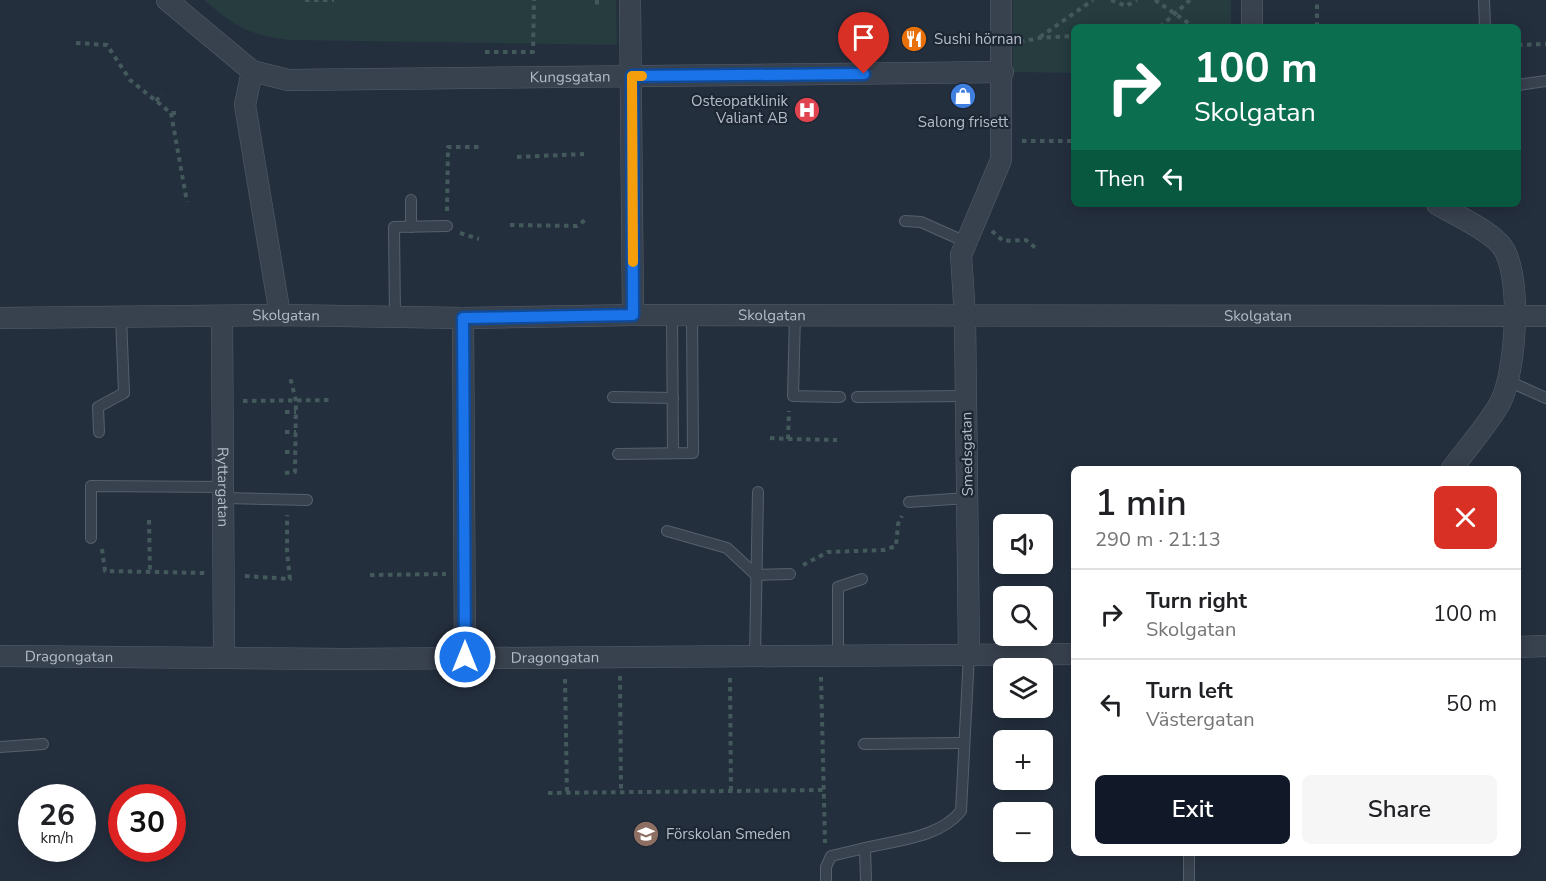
<!DOCTYPE html>
<html lang="en">
<head>
<meta charset="utf-8">
<style>
	body { margin:0; font-family:"Nunito Sans",sans-serif; background:#f6f6f6; color:#202124; height:100vh; display:flex; flex-direction:column; font-size:22px; white-space:nowrap }
	* { box-sizing:border-box; margin:0 }
	p { font-size:20px; color:#757577 }
	.icon { flex:none; width:33px; height:33px; fill:none; stroke:currentColor; stroke-width:2; stroke-linecap:round; stroke-linejoin:round }
	.map { position:relative; flex:1; overflow:hidden }
	.drawer { position:absolute; left:1071px; top:466px; width:450px; height:390px; display:flex; flex-direction:column; background:#fff; border-radius:9px; box-shadow:0 3px 15px #0003 }
	.drawer>* { flex:none }
	.banner { position:absolute; left:1071px; top:24px; width:450px; height:183px; border-radius:9px; box-shadow:0 3px 15px #0003; background:#0b6e4f; color:#fff; overflow:hidden }
	.fabs { position:absolute; left:993px; top:514px; display:grid; gap:12px }
	.fabs a { display:grid; place-items:center; width:60px; height:60px; border-radius:9px; background:#fff; box-shadow:0 3px 15px #0003; font-size:30px }
	.speed { position:absolute; left:18px; top:784px; display:flex; gap:12px; font-size:30px; font-weight:700; text-align:center }
	.speed>* { display:grid; place-content:center; width:78px; height:78px; border-radius:50%; background:#fff; box-shadow:0 3px 15px #0003; line-height:1 }
	.speed small { font-size:15px; font-weight:400 }
	.speed .limit { border:9px solid #d22; background:#fff; color:#111 }
	.pin { position:absolute; display:grid; place-items:center; width:51px; height:51px; color:#fff; margin:-62px -26px; border-radius:50% 50% 50% 0; rotate:-45deg; box-shadow:0 0 6px #0007 }
	.pin .icon { rotate:45deg }
	.me { position:absolute; width:66px; margin:-33px; rotate:0deg; stroke-linejoin:round; filter:drop-shadow(0 0 4px #0008) }
	.turn { display:flex; align-items:center; gap:21px; height:126px; padding:0 24px; font-size:27px }
	.turn .icon { width:78px; height:78px; stroke-width:2.5 }
	.turn b { display:block; font-size:42px; line-height:51px }
	.then { display:flex; align-items:center; height:57px; padding:0 24px; background:#0003; gap:12px; font-size:22px }
	.round { display:grid; place-items:center; flex:none; width:63px; height:63px; border-radius:9px; background:#f6f6f6 }
	.summary { display:flex; align-items:center; justify-content:space-between; height:102px; padding:0 24px }
	h1 { font-size:36px; font-weight:600; line-height:45px }
	.button { display:flex; gap:12px; margin-top:auto; padding:12px 24px }
	.button a { flex:1; height:69px; border-radius:9px; background:#111827; color:#fff; font-size:24px; font-weight:600; line-height:69px; text-align:center }
	.button a+a { background:#f6f6f6; color:#202124 }
	ul { padding:0; list-style:none }
	li { display:flex; align-items:center; gap:18px; height:90px; padding:0 24px; border-top:2px solid #e0e0e0 }
	li div { flex:1 }
	li b { display:block; font-size:22px }
	li em { font-style:normal }
	.map>svg:first-child { display:block }
</style>
</head>
<body>
<div class="map">
<svg width="1546" height="881" viewBox="0 0 1546 881">
	<rect width="100%" height="100%" fill="#242f3e"/>
	<g fill="#263c3f">
		<path d="M204,0H616L617,45L290,40C248,35 236,27 204,0Z"/>
		<polygon points="1013,0 1231,0 1231,27 1074,27 1074,73 1013,72"/>
	</g>
	<g fill="none" stroke-linecap="round" stroke-linejoin="round">
		<g stroke="#565f6c" stroke-width="12">
			<g id="service">
				<polyline points="1484,0 1485,27"/>
				<polyline points="1518,85 1546,81"/>
				<polyline points="411,200 411,227"/>
				<polyline points="905,221 921,222 966,242"/>
				<polyline points="672,315 673,453"/>
				<polyline points="795,315 793,396 840,397"/>
				<polyline points="395,317 394,227 447,226"/>
				<polyline points="1508,381 1546,398"/>
				<polyline points="613,397 673,398"/>
				<polyline points="857,397 966,396"/>
				<polyline points="99,432 98,407 124,393 121,317"/>
				<polyline points="618,454 693,453 692,315"/>
				<polyline points="224,498 307,500"/>
				<polyline points="909,502 967,498"/>
				<polyline points="667,531 727,548 756,575 790,574"/>
				<polyline points="91,538 91,486 224,487"/>
				<polyline points="838,655 838,587 862,579"/>
				<polyline points="755,656 758,492"/>
				<polyline points="864,744 963,743"/>
				<polyline points="0,747 43,744"/>
				<polyline points="826,881 826,867 831,856 865,848"/>
				<path d="M866,881L865,848C897,840 939,838 961,811L969,654"/>
				<polyline points="1189,881 1189,854"/>
			</g>
		</g>
		<g stroke="#565f6c" stroke-width="22">
			<g id="minor">
				<path id="s1" d="M167,0L252,71L288,80L1003,72"/>
				<polyline points="630,0 633,315"/>
				<polyline points="1252,0 1252,27"/>
				<polyline points="252,71 245,105 280,315"/>
				<path d="M1437,204C1455,215 1485,228 1499,243C1524,267 1516,374 1500,403C1487,426 1467,448 1451,470"/>
				<path id="s2" d="M222,317L224,656"/>
				<path id="s3" d="M0,318L280,315L463,318L633,315L1546,316"/>
				<polyline points="463,318 465,657"/>
				<polyline points="1518,647 1546,646"/>
				<polyline points="969,654 965,316 961,255 1001,160 1001,0"/>
				<path id="s4" d="M0,656L344,659L1074,654"/>
			</g>
		</g>
		<g stroke="#44595c" stroke-width="4" stroke-dasharray="4.5 4.5" stroke-linecap="butt">
			<polyline points="305,0 334,0"/>
			<polyline points="597,0 597,5"/>
			<polyline points="1111,0 1126,6 1137,0"/>
			<polyline points="1155,0 1194,27"/>
			<polyline points="1160,27 1190,0"/>
			<polyline points="1317,27 1317,0"/>
			<polyline points="1040,37 1093,0"/>
			<polyline points="1020,42 1039,38 1074,36"/>
			<polyline points="76,43 107,45 130,80 171,113 177,113"/>
			<polyline points="1518,45 1546,44"/>
			<polyline points="485,52 533,52 534,0"/>
			<polyline points="156,101 162,94"/>
			<polyline points="171,113 187,202"/>
			<polyline points="1022,141 1074,141"/>
			<polyline points="517,157 584,154"/>
			<polyline points="447,211 448,147 482,147"/>
			<polyline points="510,225 577,226 585,220"/>
			<polyline points="992,231 1003,241 1026,240 1038,250"/>
			<polyline points="460,233 479,239"/>
			<polyline points="243,401 332,400"/>
			<polyline points="285,412 296,412"/>
			<polyline points="285,432 296,432"/>
			<polyline points="770,438 788,439 789,411"/>
			<polyline points="788,439 837,440"/>
			<polyline points="285,452 295,452"/>
			<polyline points="285,473 295,472 296,401 290,377"/>
			<polyline points="149,520 150,572"/>
			<polyline points="102,549 105,571 205,573"/>
			<polyline points="803,565 828,552 884,550 896,546 898,524 902,516"/>
			<polyline points="370,575 446,574"/>
			<polyline points="245,576 290,579 287,552 287,515"/>
			<polyline points="620,676 621,792"/>
			<polyline points="821,677 825,843"/>
			<polyline points="730,678 731,791"/>
			<polyline points="565,679 567,793"/>
			<polyline points="548,793 824,790"/>
		</g>
		<use href="#service" stroke="#38414e" stroke-width="10"/>
		<use href="#minor" stroke="#38414e" stroke-width="21"/>
	</g>
	<g fill="none" stroke-linecap="round" stroke-linejoin="round">
		<g stroke="#114b97" stroke-width="15">
			<polyline id="route" points="465,657 463,318 633,315 632,76 864,74"/>
		</g>
		<use href="#route" stroke="#1a73e8" stroke-width="10"/>
		<polyline stroke="#f59e0b" stroke-width="10" points="633,262 632,76 642,76"/>
	</g>
	<defs>
		<g id="restaurant-disc" transform="scale(1.35)"><circle r="9.5" fill="#e8710a" stroke="#1d2633"/><path d="M-5-6h1v4h1v-4h1v4h1v-4h1v5L-1.5 .5V6h-2V.5L-5-1ZM5-6V6H3V1.5H1.5Q1.5-4 5-6Z" fill="#fff"/></g>
		<g id="shop-disc" transform="scale(1.35)"><circle r="9.5" fill="#3f7fe0" stroke="#1d2633"/><path d="M-5-2.5h2.3a2.7 3.5 0 0 1 5.4 0H5L5.5 6h-11ZM-1.5-2.5h3a1.5 2.3 0 0 0-3 0Z" fill="#fff"/></g>
		<g id="hospital-disc" transform="scale(1.35)"><circle r="9.5" fill="#e0444e" stroke="#1d2633"/><path d="M-5-5h3v3.5h4V-5h3V5h-3V1.5h-4V5h-3Z" fill="#fff"/></g>
		<g id="school-disc" transform="scale(1.35)"><circle r="9.5" fill="#8d6e63" stroke="#1d2633"/><path d="M0-5L7-2L0 1L-7-2ZM-4 1L0 2.5L4 1V4Q0 6-4 4Z" fill="#fff"/></g>
	</defs>
	<g fill-rule="evenodd">
		<use href="#restaurant-disc" x="914" y="39"/>
		<use href="#shop-disc" x="963" y="96"/>
		<use href="#hospital-disc" x="807" y="110"/>
		<use href="#school-disc" x="646" y="834"/>
	</g>
	<g text-anchor="middle" stroke-width="4.5" stroke-linejoin="round" paint-order="stroke">
		<g font-size="15" fill="#b4bcc9" stroke="#1d2633" text-anchor="start">
			<text x="934" y="44">Sushi hörnan</text>
			<text x="788" y="106" text-anchor="end">Osteopatklinik<tspan x="788" dy="17">Valiant AB</tspan></text>
			<text x="963" y="127" text-anchor="middle">Salong frisett</text>
			<text x="666" y="839">Förskolan Smeden</text>
		</g>
		<g font-size="15" fill="#b4bcc9" stroke="#1d2633">
			<text dy="5" stroke="none"><textPath href="#s1" startOffset="430">Kungsgatan</textPath></text>
			<text dy="5" stroke="none"><textPath href="#s3" startOffset="772">Skolgatan</textPath></text>
			<text dy="5" stroke="none"><textPath href="#s3" startOffset="286">Skolgatan</textPath></text>
			<text dy="5" stroke="none"><textPath href="#s3" startOffset="1258">Skolgatan</textPath></text>
			<text transform="translate(967 454) rotate(-91)" y="5">Smedsgatan</text>
			<text dy="5" stroke="none"><textPath href="#s2" startOffset="170">Ryttargatan</textPath></text>
			<text dy="5" stroke="none"><textPath href="#s4" startOffset="69">Dragongatan</textPath></text>
			<text dy="5" stroke="none"><textPath href="#s4" startOffset="555">Dragongatan</textPath></text>
		</g>
	</g>
</svg>
<div class="fabs">
<a><svg class="icon" aria-label="sound" viewBox="0 0 24 24"><path d="M4 9h4l5-4v14l-5-4H4zM17 9q2 3 0 6"/></svg></a>
<a><svg class="icon" aria-label="search" viewBox="0 0 24 24"><circle cx="10" cy="10" r="6"/><path d="M15 15l6 6"/></svg></a>
<a><svg class="icon" aria-label="layers" viewBox="0 0 24 24"><path d="M12 4l9 5-9 5-9-5zM3 14l9 5 9-5"/></svg></a>
<a>+</a>
<a>−</a>
</div>
<div class="speed"><div>26<small>km/h</small></div><div class="limit">30</div></div>
<div class="pin" style="left:864px;top:74px;background:#d93025"><svg class="icon" aria-label="arrive" viewBox="0 0 24 24"><path d="M6 21V4h12l-3 4 3 4H6"/></svg></div>
<svg class="me" style="left:465px;top:657px" viewBox="-20 -20 40 40"><circle r="17" fill="#1a73e8" stroke="#fff" stroke-width="3"/><path d="M0-11L8 9 0 5-8 9z" fill="#fff"/></svg>
<div class="banner">
<div class="turn"><svg class="icon" aria-label="right" viewBox="0 0 24 24"><path d="M7 20v-9h11M14 6l5 5-5 5"/></svg><div><b>100 m</b>Skolgatan</div></div>
<div class="then">Then<svg class="icon" aria-label="left" viewBox="0 0 24 24"><path d="M17 20v-9H6M10 6l-5 5 5 5"/></svg></div>
</div>
<section class="drawer">
<div class="summary"><div><h1>1 min</h1><p>290 m · 21:13</p></div><a class="round" style="background:#d93025;color:#fff"><svg class="icon" aria-label="close" viewBox="0 0 24 24"><path d="M6 6l12 12M18 6L6 18"/></svg></a></div>
<ul>
<li><svg class="icon" aria-label="right" viewBox="0 0 24 24"><path d="M7 20v-9h11M14 6l5 5-5 5"/></svg><div><b>Turn right</b><p>Skolgatan</p></div><em>100 m</em></li>
<li><svg class="icon" aria-label="left" viewBox="0 0 24 24"><path d="M17 20v-9H6M10 6l-5 5 5 5"/></svg><div><b>Turn left</b><p>Västergatan</p></div><em>50 m</em></li>
</ul>
<div class="button"><a>Exit</a><a>Share</a></div>
</section>
</div>
</body>
</html>
